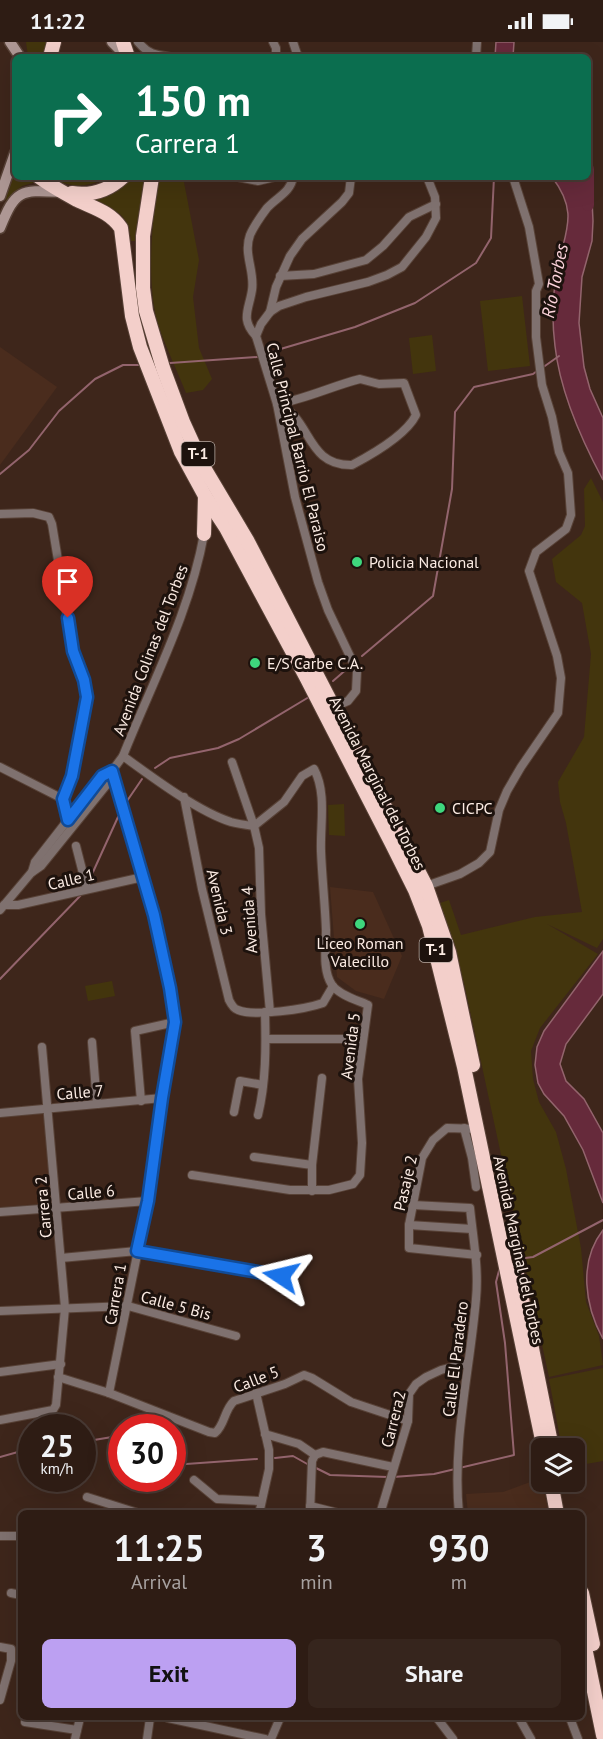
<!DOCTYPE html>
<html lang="en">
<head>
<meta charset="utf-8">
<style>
	body { margin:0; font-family:"PT Sans",sans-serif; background:#36251d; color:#f1f3f6; height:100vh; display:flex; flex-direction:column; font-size:22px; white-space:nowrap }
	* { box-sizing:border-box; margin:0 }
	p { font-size:20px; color:#a7a1a0 }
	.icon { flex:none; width:33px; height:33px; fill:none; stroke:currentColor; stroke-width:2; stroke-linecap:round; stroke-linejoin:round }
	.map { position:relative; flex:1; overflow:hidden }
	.sheet { position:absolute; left:18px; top:1468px; width:567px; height:210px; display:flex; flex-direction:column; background:#2e1c14; border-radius:9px; box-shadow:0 6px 24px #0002,0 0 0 2px #493a34 }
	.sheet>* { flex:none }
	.guide { position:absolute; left:12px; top:12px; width:579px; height:126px; border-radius:9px; box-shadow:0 6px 24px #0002,0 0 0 2px #493a34; background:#0b6e4f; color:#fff; overflow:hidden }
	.tools { position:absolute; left:531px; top:1396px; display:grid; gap:12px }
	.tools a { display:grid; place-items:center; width:54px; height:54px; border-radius:9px; background:#2e1c14; box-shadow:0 6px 24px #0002,0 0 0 2px #493a34; font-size:30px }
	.speed { position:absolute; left:18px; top:1372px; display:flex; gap:12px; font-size:30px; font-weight:700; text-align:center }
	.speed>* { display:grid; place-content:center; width:78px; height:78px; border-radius:50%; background:#2e1c14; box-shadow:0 6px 24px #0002,0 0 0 2px #493a34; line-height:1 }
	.speed small { font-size:15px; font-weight:400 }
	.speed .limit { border:9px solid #d22; background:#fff; color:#111 }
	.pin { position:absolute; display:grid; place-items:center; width:51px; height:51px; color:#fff; margin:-62px -26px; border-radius:50% 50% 50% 0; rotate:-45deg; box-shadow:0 0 6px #0007 }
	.pin .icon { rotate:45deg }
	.me { position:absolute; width:66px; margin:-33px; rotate:280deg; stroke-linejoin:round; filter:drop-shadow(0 0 4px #0008) }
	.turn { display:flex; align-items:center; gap:21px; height:126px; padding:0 24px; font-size:27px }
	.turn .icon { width:78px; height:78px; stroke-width:2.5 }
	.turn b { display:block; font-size:42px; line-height:51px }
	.eta { display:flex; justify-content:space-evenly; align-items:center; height:102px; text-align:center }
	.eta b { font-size:36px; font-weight:700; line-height:42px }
	.primary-button { display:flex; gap:12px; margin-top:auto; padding:12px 24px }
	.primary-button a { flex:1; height:69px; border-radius:9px; background:#bca0f2; color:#111; font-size:24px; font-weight:700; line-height:69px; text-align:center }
	.primary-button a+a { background:#36251d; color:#f1f3f6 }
	.status { display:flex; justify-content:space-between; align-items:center; height:42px; padding:0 30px; background:#2e1c14; direction:ltr }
	.status svg { height:16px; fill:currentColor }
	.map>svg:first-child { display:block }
</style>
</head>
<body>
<div class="status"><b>11:22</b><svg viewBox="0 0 49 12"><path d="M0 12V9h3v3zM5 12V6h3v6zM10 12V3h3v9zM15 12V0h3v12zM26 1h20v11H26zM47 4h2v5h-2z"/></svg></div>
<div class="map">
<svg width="603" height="1697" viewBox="0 0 603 1697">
	<rect width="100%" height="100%" fill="#3e261b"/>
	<g fill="#4a2c1d">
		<polygon points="0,305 57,345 0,423"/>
		<polygon points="330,845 373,850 402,914 384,957 356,949 337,935"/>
		<polygon points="43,1070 52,1161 0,1165 0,1075"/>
		<polygon points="541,1436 549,1471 468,1471 466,1452 503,1450"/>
	</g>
	<g fill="#43350d">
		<polygon points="26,0 50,0 46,15 28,15"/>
		<polygon points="15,130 15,135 32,135 36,140 22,144 5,159"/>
		<path d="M51,135H96L105,137C85,146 70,146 51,135Z"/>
		<path d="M131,135H146L135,199H131C128,169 116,169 90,159L120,147Z"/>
		<path d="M159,135H183L199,218L193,255L199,306L212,337L203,348L186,351C177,328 166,306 158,282C146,242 152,176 159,135Z"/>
		<polygon points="522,254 530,324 488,329 480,259"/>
		<polygon points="432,293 436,329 413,332 409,296"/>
		<polygon points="591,436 603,460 603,897 597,906 547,882 598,912 540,986 531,1009 533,1037 539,1060 556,1090 566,1127 581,1206 586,1260 599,1294 603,1323 549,1335 464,941 440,861 449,858 461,893 535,875 582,870 566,781 560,760 558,740 584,695 591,612 582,561 556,540 552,517 581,493 585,484 584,447"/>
		<polygon points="344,762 345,794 329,793 328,763"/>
		<polygon points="112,939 115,954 88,959 85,944"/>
		<polygon points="603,1326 603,1419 575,1424 574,1407 562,1407 549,1337"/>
	</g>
	<g fill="#662a3b" stroke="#93646d" stroke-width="1.5">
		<polygon points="496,0 514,0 513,15 495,15"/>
		<path d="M552,135H583L592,158L593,179L592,199L582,235L579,281L584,325L590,347L603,376V438C581,397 560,350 555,304C552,280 552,255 557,231C563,191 581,173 552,135Z"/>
		<polygon points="603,909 603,952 566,1002 560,1022 566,1039 584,1057 603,1091 603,1161 583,1108 564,1074 544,1052 538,1041 535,1023 537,1005 544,989"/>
		<path d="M603,1188V1297C585,1264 578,1220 603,1188Z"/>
	</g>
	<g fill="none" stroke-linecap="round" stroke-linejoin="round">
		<g stroke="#93646d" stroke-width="2">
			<polyline points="267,311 355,285 415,261 476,221 491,196 494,135"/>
			<polyline points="170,321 257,315"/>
			<polyline points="542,326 559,314"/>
			<polyline points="0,432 29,408 59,369 95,337 123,323 140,323"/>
			<polyline points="362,614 433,554 452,447 455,370 474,345 533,332 537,329"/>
			<polyline points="333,639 348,626"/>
			<polyline points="155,726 170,716 218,706 239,697 309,655"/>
			<polyline points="127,759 142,737"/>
			<polyline points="88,841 118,775"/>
			<polyline points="0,937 82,852"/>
			<polyline points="510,1218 533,1215 603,1178"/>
			<polyline points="82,1400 112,1395 122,1402"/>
			<polyline points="0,1415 32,1406"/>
			<polyline points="275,1416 293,1414 309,1423"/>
			<polyline points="172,1423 257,1417"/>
			<polyline points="314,1425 330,1433 388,1435"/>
			<polyline points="393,1435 434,1432 514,1413 505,1301 496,1240 500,1225"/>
		</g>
		<polyline stroke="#662a3b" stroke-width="12" points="588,163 588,127"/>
		<g stroke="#584237" stroke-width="10">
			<g id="street">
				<path d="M138,0C149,13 156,13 172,15"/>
				<polyline points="273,0 276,6 276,15"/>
				<polyline points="293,0 298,15"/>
				<polyline points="476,15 477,0"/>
				<polyline points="238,135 258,139 275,135"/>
				<polyline points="280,234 314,232 366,218 383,204 409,175 436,162"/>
				<polyline points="270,270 276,245 290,214 302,197 342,160 349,151 351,135"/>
				<path d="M256,294C240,277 249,268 252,248C255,229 243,212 250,193C254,184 261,174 267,166C277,155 291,150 293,135"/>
				<path d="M360,337L379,342L404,341L416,373C406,393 371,413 352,423C305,424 312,375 277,362C306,357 332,344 360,337Z"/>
				<polyline points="0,472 33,471 49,475 52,482 73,609 84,638 87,655 72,734 63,757"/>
				<polyline points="334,665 348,659 356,649 357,629 328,568 318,540 295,455 277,362 256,294 261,282 270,270 279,264 306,255 368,240 387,233 402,225 426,195 436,176 435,155 427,135"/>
				<path d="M123,714C152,735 197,769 231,780C238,782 246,783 254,784L284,760L302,734L314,727C327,751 320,783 321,809C322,835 325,862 326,888C326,905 322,928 332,943C339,953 357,958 368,963L358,1037L362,1101L360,1133L353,1142L329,1148H290L192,1133"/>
				<polyline points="232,720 254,784 259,806 261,872 270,970"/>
				<polyline points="0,725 63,757"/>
				<path d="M184,755L202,847L229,958C231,962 234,967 238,968C254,975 306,967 323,961L333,944"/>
				<polyline points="63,757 68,778"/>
				<polyline points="76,804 87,847"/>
				<polyline points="32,830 35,820 102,734 112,729"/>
				<polyline points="426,844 460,832 479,821 490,810 499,768 507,749 521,725 558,671 561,636 557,614 529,529 536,510 566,487 571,473 568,431 559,410 552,375 542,343 536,295 536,249 539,242 529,185 513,135"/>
				<polyline points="4,863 18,863 143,835"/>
				<path d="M0,868L31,831L41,824L108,741L112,729L123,714C152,641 190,570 204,492"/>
				<polyline points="266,997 363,997"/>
				<polyline points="92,1000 97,1062"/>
				<polyline points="141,1059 135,989 175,980"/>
				<polyline points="234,1070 240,1039 263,1043"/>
				<polyline points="0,1071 162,1056"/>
				<path d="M258,1073C266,1040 266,1005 265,970"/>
				<polyline points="464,1086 472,1116 476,1145"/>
				<polyline points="254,1115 312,1123"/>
				<polyline points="312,1149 312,1123 322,1036"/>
				<path d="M413,1163L470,1166C473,1196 479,1226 476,1257C470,1328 452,1400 459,1472"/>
				<polyline points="0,1170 148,1159"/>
				<polyline points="409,1183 472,1187"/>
				<polyline points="477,1213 409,1206 409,1183 422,1116 433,1098 447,1086 478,1087"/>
				<polyline points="61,1216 137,1209 281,1234"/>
				<polyline points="0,1269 128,1264 236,1294"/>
				<polyline points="0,1330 61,1322"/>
				<path d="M58,1335L109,1351L209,1390L215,1391C225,1383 224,1368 234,1359L285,1342L304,1333L312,1336L351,1360L408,1379"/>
				<polyline points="109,1351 148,1159 162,1056 175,980 166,926 154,873 112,729"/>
				<polyline points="256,1351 269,1408 269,1427 259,1472"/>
				<polyline points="0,1378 53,1368 56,1363 65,1266 42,1005"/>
				<polyline points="265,1392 299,1402 315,1413"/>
				<polyline points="315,1413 323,1410 393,1425"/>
				<polyline points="194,1438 217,1457 260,1459"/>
				<polyline points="87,1455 141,1472"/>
				<polyline points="310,1464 342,1472"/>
				<polyline points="310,1472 312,1419 315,1413"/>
				<polyline points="380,1472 408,1379 409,1352 416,1342 426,1335 441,1328 467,1321"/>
				<polyline points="431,1472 431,1471"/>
				<polyline points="0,1494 21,1494"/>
				<polyline points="11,1551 21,1553"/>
				<polyline points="0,1605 11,1607 11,1619 0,1658"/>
				<polyline points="168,1676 265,1697"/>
				<polyline points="437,1676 453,1697"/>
				<polyline points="519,1676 531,1697"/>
				<polyline points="570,1676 578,1697"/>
				<polyline points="25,1680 77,1688"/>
				<polyline points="75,1697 80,1676"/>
				<polyline points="147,1697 150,1676"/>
				<polyline points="271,1697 280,1676"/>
			</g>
		</g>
		<g stroke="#584237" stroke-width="13">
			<g id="secondary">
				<polyline points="10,0 20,15"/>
				<polyline points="112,0 127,15"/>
				<polyline points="0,154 15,111"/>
				<path d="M0,186C16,146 21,148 63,150"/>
			</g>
		</g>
		<g stroke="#584237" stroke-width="16">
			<g id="highway">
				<polyline points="123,0 128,15"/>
				<polyline points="50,15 54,0"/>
				<path d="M39,135C51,144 64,151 77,158C94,166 110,170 121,186L132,274L140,305L181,410L205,454L226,486L306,635L392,802L415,848L429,884L464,1025L544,1407"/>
				<polyline points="152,135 143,194 143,246 146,269 163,326 183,380 203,424 247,498 426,844 449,910 473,1023"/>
				<path d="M72,151C92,154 108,149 123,135"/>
				<polyline points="204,492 205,454"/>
				<polyline points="516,1227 550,1396"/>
				<polyline points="551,1440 557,1472"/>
				<polyline points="582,1551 593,1602"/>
				<polyline points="582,1591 603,1693"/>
			</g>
		</g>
		<use href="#street" stroke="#7f716f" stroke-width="8"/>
		<use href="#secondary" stroke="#ae9794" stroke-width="10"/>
		<use href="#highway" stroke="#f3cfca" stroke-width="14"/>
	</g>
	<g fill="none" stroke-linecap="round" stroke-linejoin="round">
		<g stroke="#114b97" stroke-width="15">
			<polyline id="route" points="68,576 73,609 84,638 87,655 72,734 63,757 68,778 102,734 112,729 154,873 170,946 175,980 162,1056 148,1159 137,1209 281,1234"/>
		</g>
		<use href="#route" stroke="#1a73e8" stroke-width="10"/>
	</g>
	<g fill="#3ed77d" stroke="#1d120d" stroke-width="2">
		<circle cx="357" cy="520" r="6"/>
		<circle cx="255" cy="621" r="6"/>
		<circle cx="440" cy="766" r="6"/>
		<circle cx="360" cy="882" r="6"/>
	</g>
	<g text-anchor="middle" stroke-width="6" stroke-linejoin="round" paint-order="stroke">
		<g fill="#1d120d" stroke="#b8aaa3" stroke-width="1.5">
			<rect x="181.5" y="400" width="33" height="24" rx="4.5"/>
			<rect x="419.5" y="896" width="33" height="24" rx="4.5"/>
		</g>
		<g font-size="15" font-weight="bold" fill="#fbebe3">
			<text x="198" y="417">T-1</text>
			<text x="436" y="913">T-1</text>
		</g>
		<g font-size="16" fill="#fbebe3" stroke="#1d120d">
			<text transform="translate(298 405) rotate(76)" y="6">Calle Principal Barrio El Paraiso</text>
			<text transform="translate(150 608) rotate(-69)" y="6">Avenida Colinas del Torbes</text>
			<text transform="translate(378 741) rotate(63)" y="6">Avenida Marginal del Torbes</text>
			<text transform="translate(71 837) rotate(-13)" y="6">Calle 1</text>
			<text transform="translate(220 860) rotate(77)" y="6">Avenida 3</text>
			<text transform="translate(249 878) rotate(-94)" y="6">Avenida 4</text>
			<text transform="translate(350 1004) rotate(-83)" y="6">Avenida 5</text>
			<text transform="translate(80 1050) rotate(-5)" y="6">Calle 7</text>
			<text transform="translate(405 1141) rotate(-77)" y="6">Pasaje 2</text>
			<text transform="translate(91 1150) rotate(-5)" y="6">Calle 6</text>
			<text transform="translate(43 1165) rotate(-95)" y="6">Carrera 2</text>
			<text transform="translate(519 1208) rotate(78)" y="6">Avenida Marginal del Torbes</text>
			<text transform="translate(115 1252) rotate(-80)" y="6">Carrera 1</text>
			<text transform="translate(176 1263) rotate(15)" y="6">Calle 5 Bis</text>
			<text transform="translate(455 1317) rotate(-83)" y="6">Calle El Paradero</text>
			<text transform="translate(256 1337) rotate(-21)" y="6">Calle 5</text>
			<text transform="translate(393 1377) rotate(-76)" y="6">Carrera2</text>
		</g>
		<g font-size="16" fill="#fbebe3" stroke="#1d120d" text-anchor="start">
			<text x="369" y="526">Policia Nacional</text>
			<text x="267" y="627">E/S Carbe C.A.</text>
			<text x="452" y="772">CICPC</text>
			<text x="360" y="907" text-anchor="middle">Liceo Roman<tspan x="360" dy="18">Valecillo</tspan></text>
		</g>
		<g font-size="18" font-style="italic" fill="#fcd3db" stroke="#1d120d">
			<text transform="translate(555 239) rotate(-79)" y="6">Río Torbes</text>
		</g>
	</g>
</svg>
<div class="tools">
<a><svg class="icon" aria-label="layers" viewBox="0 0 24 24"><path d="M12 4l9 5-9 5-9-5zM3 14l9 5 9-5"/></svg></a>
</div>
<div class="speed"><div>25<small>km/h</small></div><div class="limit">30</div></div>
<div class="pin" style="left:68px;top:576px;background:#d93025"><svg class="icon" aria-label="arrive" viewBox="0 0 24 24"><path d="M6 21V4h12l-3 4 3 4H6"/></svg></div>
<svg class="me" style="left:281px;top:1234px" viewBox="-20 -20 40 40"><path d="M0-17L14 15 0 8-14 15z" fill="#1a73e8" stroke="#fff" stroke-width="4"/></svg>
<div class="guide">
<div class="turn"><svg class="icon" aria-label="right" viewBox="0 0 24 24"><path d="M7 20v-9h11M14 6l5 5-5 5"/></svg><div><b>150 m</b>Carrera 1</div></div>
</div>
<section class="sheet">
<div class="eta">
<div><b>11:25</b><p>Arrival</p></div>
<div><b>3</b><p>min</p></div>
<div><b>930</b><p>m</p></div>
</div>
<div class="primary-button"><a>Exit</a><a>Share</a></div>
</section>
</div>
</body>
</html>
